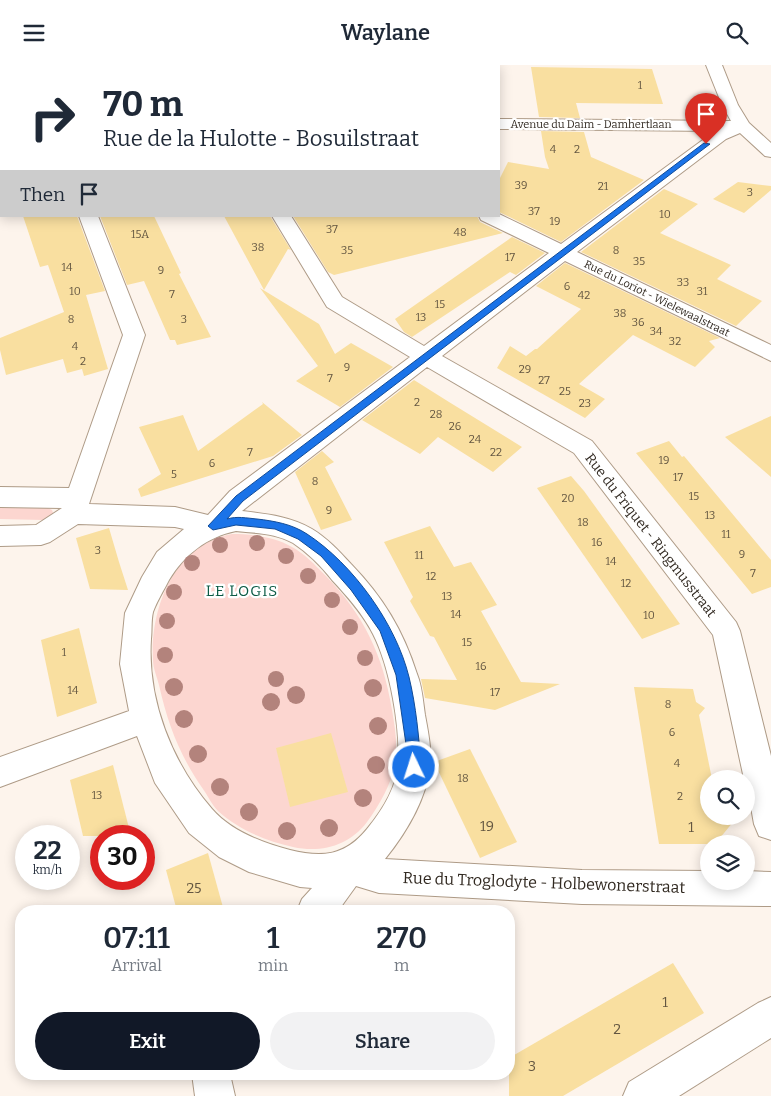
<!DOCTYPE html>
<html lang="en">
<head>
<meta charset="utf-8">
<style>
	body { margin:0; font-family:Bitter,serif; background:#f2f2f3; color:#1f2937; height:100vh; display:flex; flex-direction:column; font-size:19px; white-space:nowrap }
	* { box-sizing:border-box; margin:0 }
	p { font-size:16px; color:#747a83 }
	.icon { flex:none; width:28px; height:28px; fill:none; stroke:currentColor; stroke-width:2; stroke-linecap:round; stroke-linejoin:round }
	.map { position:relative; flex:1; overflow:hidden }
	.panel { position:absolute; left:15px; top:840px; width:500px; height:175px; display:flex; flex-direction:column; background:#fff; border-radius:20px; box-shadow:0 2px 12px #0003 }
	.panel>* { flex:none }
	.banner { position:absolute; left:0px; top:0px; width:500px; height:152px; box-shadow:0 2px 12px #0003; background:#fff; color:#1f2937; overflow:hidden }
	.buttons { position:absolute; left:700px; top:705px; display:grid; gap:10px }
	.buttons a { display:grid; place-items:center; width:55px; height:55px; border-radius:50%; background:#fff; box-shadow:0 2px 12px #0003; font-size:25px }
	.speed { position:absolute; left:15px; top:760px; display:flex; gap:10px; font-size:25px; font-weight:700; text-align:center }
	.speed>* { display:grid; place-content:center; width:65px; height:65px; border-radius:50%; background:#fff; box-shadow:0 2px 12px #0003; line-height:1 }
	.speed small { font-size:12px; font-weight:400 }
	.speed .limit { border:8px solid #d22; background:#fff; color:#111 }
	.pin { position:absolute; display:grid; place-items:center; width:42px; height:42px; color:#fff; margin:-51px -21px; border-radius:50% 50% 50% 0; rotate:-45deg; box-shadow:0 0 5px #0007 }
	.pin .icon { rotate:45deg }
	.me { position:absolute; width:55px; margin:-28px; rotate:356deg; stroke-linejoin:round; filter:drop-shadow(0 0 4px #0008) }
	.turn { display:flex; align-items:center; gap:18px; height:105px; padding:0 20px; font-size:22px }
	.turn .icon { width:65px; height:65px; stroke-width:2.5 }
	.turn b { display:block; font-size:35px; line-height:42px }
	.then { display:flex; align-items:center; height:48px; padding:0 20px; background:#0003; gap:10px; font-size:19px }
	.eta { display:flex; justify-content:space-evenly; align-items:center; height:85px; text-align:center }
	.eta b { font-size:30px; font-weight:600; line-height:35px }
	.button { display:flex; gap:10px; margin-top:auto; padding:10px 20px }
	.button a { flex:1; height:58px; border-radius:30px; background:#111827; color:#fff; font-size:20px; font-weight:600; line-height:58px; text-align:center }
	.button a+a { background:#f2f2f3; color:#1f2937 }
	header { display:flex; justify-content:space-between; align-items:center; height:65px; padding:0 20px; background:#fff; font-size:22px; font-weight:600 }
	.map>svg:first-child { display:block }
</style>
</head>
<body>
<header><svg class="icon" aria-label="menu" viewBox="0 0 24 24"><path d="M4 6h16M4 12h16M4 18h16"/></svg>Waylane<svg class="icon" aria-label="search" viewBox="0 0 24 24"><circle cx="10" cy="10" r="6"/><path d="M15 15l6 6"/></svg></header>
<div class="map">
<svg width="771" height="1031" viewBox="0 0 771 1031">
	<rect width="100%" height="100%" fill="#fdf4ec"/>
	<g fill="#fcd6d0">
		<polygon points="0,442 48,443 52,445 53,448 48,454 43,455 0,454"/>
		<path d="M232,469C252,469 274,472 292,482C305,489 315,500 325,510C364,550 383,590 392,645C395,662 398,681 395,698C392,718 379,741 367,757C349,781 321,788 293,782C266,776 239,765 218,746C212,740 208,731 203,724C180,691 168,660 159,620C157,612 153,603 153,595C150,542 175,479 232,469Z"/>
	</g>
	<g fill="#f9dfa0">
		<polygon points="531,2 652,4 663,39 576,38 580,53 539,52"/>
		<polygon points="541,66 584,67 591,92 644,115 561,177 499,147 499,115 508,97 549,104 545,92"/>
		<polygon points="738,117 771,121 771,125 744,148 713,134"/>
		<polygon points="664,124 698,139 660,168 731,200 717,214 762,236 736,261 581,187"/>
		<polygon points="23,151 77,151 105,226 86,230 108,304 84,311 82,304 67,308 63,294 6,310 0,285 0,273 64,247 48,200 40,202"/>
		<polygon points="100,151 154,151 181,208 179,209 211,272 177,280 175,275 170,275 144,216 127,220"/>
		<polygon points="224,151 270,151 291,185 288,184 264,225"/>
		<polygon points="293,151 477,151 480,157 503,168 334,210 328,207"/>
		<polygon points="512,172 545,188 516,210 510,207 412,272 404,267 395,254"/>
		<polygon points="565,198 720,273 709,276 715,282 695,302 633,270 579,319 605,334 585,353 497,303 510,281 526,291 535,284 537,284 581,244 536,221"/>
		<polygon points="260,223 319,259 335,289 351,278 393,302 340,342 296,316 318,301"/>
		<polygon points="414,315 449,337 522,382 493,407 438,372 420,389 362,355"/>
		<polygon points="262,337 302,370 273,391 141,432 138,424 161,409 139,362 183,350 198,386 263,339"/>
		<polygon points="771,351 771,412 725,372"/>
		<polygon points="669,376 682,392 684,391 771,495 771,522 752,529 636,388"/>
		<polygon points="322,386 334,397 325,402 352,455 321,465 295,407"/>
		<polygon points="571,411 584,426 680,559 642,574 537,423"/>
		<polygon points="430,461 454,502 471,497 497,540 481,546 521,617 560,619 495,645 425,633 421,614 457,615 434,572 430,571 410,536 413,532 384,477"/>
		<polygon points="109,463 119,497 128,525 90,524 76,473"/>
		<polygon points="79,563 97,638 57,652 41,575"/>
		<polygon points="634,622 693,624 696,637 705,643 699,650 712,714 709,714 709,751 738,751 715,779 659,779"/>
		<polygon points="331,668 348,727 290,742 276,683"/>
		<polygon points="470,684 517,777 480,793 434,697"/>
		<polygon points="113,700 131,771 83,771 70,715"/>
		<polygon points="208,788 224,846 177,846 166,805"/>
		<polygon points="673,898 704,948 563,1031 509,1031 509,993"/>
	</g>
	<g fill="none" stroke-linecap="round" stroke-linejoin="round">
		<g stroke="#ae9b87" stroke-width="2">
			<g id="minor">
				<path d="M706,0H722L738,40L749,58L771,78V92L765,91L740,68L726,74L577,187L771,280V296L565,196L442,291L592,376L736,557L740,566L771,691V775L759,771L754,759L746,714H744L713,570L574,388L427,302L242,446C266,449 290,451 312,464C327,473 339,486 351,499C383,532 403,565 417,609C422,621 423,636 425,650C428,666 432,686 430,703C425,736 406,768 385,794L582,805L709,806V816H746V806L771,807V841L582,839L379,828L356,821L338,846H297L302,834L312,823L300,822L249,807L219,792L189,768L155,718L137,671L0,722V692L129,646L120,599L125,548L142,512L157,487L184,464L175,462L78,459L50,477L41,480L0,481V461L36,460L62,443L0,442V422L69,423L123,270L79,151H98L145,270L89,439L175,442L208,450L230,426L410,292L327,242L272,151H291L342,232L424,281L549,188L481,155L479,151H499V149L561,179L715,66L499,64V54L731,56L722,40ZM236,466C255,468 275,468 293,478C308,488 321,501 332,515C347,531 363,549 373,569C390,602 401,664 398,701C396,723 381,747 367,764C345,791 322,793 290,785C263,778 231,766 212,744C172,698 147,635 151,574C152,566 151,555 153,547C157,536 164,525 169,515C184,490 207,472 236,466Z"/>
				<polygon points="0,115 1,116 1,127 0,127"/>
				<polygon points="771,932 771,973 679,1031 623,1031 629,1017 758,938"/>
				<polygon points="192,1009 230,1009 235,1031 195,1031"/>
			</g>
		</g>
		<use href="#minor" fill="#fff" fill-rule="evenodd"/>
	</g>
	<g fill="#b3837c">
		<circle cx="257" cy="478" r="8"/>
		<circle cx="220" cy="480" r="8"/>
		<circle cx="286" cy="491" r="8"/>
		<circle cx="192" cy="498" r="8"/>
		<circle cx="308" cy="511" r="8"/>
		<circle cx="174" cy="527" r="8"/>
		<circle cx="332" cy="535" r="8"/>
		<circle cx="167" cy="556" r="8"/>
		<circle cx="350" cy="562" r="8"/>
		<circle cx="165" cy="590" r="8"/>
		<circle cx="365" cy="593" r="8"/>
		<circle cx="276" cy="614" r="8"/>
		<circle cx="174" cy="622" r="9"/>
		<circle cx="373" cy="623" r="9"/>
		<circle cx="296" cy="630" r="9"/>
		<circle cx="271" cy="637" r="9"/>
		<circle cx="184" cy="654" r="9"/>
		<circle cx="378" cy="661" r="9"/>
		<circle cx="198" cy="689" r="9"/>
		<circle cx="376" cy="700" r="9"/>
		<circle cx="220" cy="722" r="9"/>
		<circle cx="363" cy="733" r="9"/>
		<circle cx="249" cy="747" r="9"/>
		<circle cx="329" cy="763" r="9"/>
		<circle cx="287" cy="766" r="9"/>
	</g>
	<path fill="#1a73e8" stroke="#114b97" d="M704,78L710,79L243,436L227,454C237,451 246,453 257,454C274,456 292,459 307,469C353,499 396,559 409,612C416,641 419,672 421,702L419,707L414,708L410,707L396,610L380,566L351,525L321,491L298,474L275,464L236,460L213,465L208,461L236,431Z"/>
	<g text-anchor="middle" stroke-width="4.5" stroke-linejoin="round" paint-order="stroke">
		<g font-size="11" fill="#635641">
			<text x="640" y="24">1</text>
			<text x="553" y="88">4</text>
			<text x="577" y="88">2</text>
			<text x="521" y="124">39</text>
			<text x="603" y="125">21</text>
			<text x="750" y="131">3</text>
			<text x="534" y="150">37</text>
			<text x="665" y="153">10</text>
			<text x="555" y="160">19</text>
			<text x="332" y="168">37</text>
			<text x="460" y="171">48</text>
			<text x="140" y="173">15A</text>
			<text x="258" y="186">38</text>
			<text x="347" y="189">35</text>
			<text x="616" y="189">8</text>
			<text x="510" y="196">17</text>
			<text x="639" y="200">35</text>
			<text x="67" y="206">14</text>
			<text x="161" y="209">9</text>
			<text x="683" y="221">33</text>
			<text x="567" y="225">6</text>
			<text x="75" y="230">10</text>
			<text x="702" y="230">31</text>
			<text x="172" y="233">7</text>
			<text x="584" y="234">42</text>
			<text x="440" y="243">15</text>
			<text x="620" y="252">38</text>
			<text x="421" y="256">13</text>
			<text x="71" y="258">8</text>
			<text x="184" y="258">3</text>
			<text x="638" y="261">36</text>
			<text x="656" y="270">34</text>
			<text x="675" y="280">32</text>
			<text x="75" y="285">4</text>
			<text x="83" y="300">2</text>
			<text x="347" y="306">9</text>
			<text x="525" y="308">29</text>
			<text x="330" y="317">7</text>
			<text x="544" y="319">27</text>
			<text x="565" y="330">25</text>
			<text x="417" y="341">2</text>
			<text x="585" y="342">23</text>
			<text x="436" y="353">28</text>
			<text x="455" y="365">26</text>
			<text x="475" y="378">24</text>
			<text x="250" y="391">7</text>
			<text x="496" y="391">22</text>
			<text x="664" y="399">19</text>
			<text x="212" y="402">6</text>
			<text x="174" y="413">5</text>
			<text x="678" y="416">17</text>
			<text x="315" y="420">8</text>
			<text x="694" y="435">15</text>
			<text x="568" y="437">20</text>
			<text x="329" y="449">9</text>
			<text x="710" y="454">13</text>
			<text x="583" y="461">18</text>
			<text x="726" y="473">11</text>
			<text x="597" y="481">16</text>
			<text x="98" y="489">3</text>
			<text x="742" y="493">9</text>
			<text x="419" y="494">11</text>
			<text x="611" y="500">14</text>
			<text x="753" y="512">7</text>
			<text x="431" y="515">12</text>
			<text x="626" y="522">12</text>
			<text x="447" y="535">13</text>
			<text x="456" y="553">14</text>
			<text x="649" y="554">10</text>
			<text x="467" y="581">15</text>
			<text x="64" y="591">1</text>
			<text x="481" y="605">16</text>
			<text x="73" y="629">14</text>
			<text x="495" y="631">17</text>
			<text x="668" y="643">8</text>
			<text x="672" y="671">6</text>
			<text x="677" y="702">4</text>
			<text x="463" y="717">18</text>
			<text x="97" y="734">13</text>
			<text x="680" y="735">2</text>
		</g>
		<g font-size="11" fill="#312921" stroke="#fff">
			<text x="591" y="63">Avenue du Daim - Damhertlaan</text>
			<text transform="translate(657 233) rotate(26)" y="4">Rue du Loriot - Wielewaalstraat</text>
		</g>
		<g font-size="14" fill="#312921" stroke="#fff">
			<text transform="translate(651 470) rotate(52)" y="5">Rue du Friquet - Ringmusstraat</text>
		</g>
		<g font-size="14" fill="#635641">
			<text x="487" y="766">19</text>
			<text x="691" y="767">1</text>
			<text x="194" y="828">25</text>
			<text x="665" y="942">1</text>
			<text x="617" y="969">2</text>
			<text x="532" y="1006">3</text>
		</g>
		<g font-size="15" letter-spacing="1" fill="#0b5a44" stroke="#fff">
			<text x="242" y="531">LE LOGIS</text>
		</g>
		<g font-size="16" fill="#312921" stroke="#fff">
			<text transform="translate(544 817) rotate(2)" y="6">Rue du Troglodyte - Holbewonerstraat</text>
		</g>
	</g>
</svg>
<div class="buttons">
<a><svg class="icon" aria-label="search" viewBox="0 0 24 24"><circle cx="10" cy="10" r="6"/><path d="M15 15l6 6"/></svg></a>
<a><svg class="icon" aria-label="layers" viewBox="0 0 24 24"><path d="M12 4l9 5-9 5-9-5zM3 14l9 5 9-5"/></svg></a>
</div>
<div class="speed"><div>22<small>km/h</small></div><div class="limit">30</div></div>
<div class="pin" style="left:706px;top:79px;background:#d93025"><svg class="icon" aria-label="arrive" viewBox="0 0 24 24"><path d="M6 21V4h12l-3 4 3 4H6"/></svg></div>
<svg class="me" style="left:414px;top:702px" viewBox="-20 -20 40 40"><circle r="17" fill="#1a73e8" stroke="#fff" stroke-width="3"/><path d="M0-11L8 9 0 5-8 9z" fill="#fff"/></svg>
<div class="banner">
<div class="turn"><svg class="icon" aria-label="right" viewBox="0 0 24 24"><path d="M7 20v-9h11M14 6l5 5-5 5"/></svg><div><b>70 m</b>Rue de la Hulotte - Bosuilstraat</div></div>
<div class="then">Then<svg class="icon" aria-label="arrive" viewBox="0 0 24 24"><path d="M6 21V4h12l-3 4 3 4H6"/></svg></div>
</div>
<section class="panel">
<div class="eta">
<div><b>07:11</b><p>Arrival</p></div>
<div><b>1</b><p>min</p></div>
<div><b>270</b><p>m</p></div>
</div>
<div class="button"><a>Exit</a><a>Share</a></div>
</section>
</div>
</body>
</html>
